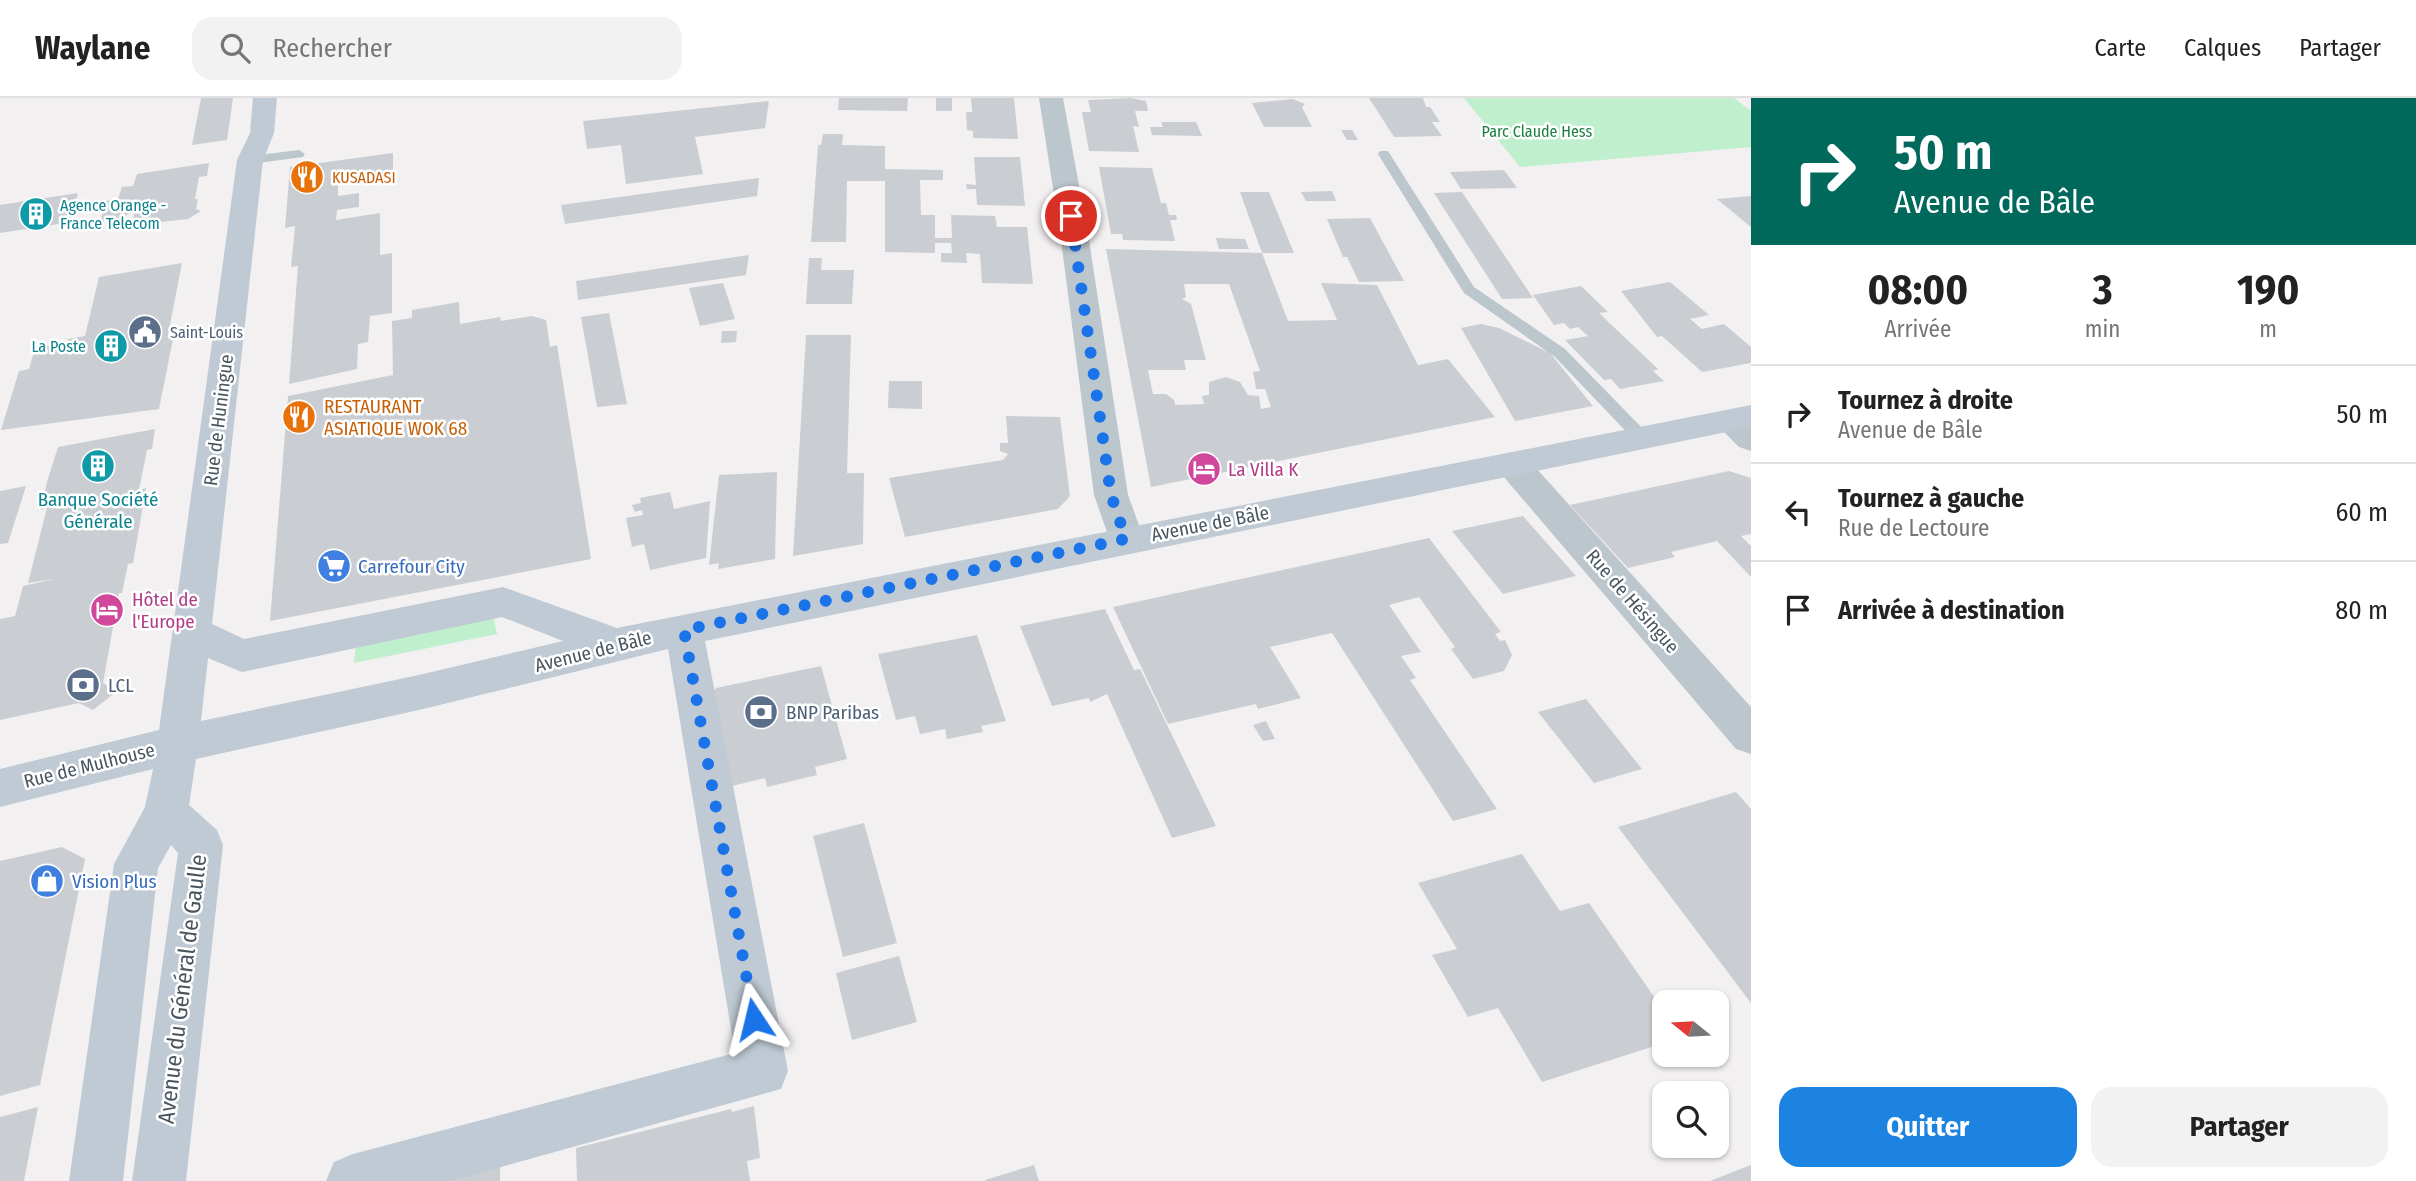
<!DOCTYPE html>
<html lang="fr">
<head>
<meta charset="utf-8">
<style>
	body { margin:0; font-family:"Fira Sans Condensed",sans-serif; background:#f2f2f2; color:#222; height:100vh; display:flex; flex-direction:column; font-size:26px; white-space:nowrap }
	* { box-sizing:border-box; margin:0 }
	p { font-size:23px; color:#767676 }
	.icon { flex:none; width:38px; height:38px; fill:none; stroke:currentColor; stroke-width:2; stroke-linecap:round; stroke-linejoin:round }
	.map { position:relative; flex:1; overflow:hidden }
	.details { display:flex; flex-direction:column; background:#fff; width:665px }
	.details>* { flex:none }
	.guide { background:#00695c; color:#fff; overflow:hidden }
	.needle { width:46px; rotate:288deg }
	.tools { position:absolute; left:1652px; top:892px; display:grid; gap:14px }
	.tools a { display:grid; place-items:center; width:77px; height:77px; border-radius:14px; background:#fff; box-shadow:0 2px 5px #0004; font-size:35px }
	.pin { position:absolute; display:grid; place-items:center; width:60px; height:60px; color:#fff; margin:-30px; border:4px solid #fff; border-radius:50%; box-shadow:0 2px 7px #0007 }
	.me { position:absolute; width:77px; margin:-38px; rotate:350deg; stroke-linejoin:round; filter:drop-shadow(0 0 5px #0008) }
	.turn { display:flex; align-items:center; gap:24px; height:147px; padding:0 28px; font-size:32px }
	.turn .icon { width:91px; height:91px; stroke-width:2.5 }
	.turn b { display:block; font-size:49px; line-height:60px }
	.eta { display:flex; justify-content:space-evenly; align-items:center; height:119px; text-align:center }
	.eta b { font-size:42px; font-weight:700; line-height:49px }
	.button { display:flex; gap:14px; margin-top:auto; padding:14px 28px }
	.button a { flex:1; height:80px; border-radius:21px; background:#1d83e0; color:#fff; font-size:28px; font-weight:700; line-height:80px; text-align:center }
	.button a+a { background:#f2f2f2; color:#222 }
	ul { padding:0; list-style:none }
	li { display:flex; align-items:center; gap:21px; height:98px; padding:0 28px; border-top:2px solid #e0e0e0 }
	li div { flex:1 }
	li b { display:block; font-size:26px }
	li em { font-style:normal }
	header { display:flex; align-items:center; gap:42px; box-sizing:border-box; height:98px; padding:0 35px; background:#fff; border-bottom:2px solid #e0e0e0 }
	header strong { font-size:33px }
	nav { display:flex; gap:38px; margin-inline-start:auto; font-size:24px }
	.search { width:490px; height:63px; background:#f2f2f2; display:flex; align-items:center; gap:18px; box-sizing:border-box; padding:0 24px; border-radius:21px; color:#767676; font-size:26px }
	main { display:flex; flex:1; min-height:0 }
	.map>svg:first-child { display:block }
</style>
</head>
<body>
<header>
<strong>Waylane</strong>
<div class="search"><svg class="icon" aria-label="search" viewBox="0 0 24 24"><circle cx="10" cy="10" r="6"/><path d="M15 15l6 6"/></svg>Rechercher</div>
<nav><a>Carte</a><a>Calques</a><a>Partager</a></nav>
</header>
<main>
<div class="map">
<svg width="1751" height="1083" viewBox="0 0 1751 1083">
	<rect width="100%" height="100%" fill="#f3f0f1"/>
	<g fill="#c0efce">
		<polygon points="1464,0 1734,0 1751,13 1751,49 1520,69"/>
		<polygon points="493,516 497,536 354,565 356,543"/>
	</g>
	<g fill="#caced3" fill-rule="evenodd">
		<polygon points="201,0 233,0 227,42 192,47"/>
		<polygon points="839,0 908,0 907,13 838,12"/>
		<rect x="936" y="0" width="16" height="13"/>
		<polygon points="971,0 1014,0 1018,41 973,40 973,33 967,32 966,14 972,14"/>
		<polygon points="1131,0 1146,3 1148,13 1135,13 1139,29 1133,28 1139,54 1089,53 1082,14 1091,14 1088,2"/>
		<polygon points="1369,0 1423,0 1426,9 1430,9 1440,24 1432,24 1442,38 1394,39"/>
		<polygon points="1293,1 1305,6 1302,9 1312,29 1264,29 1252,5"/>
		<polygon points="769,3 765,30 695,39 703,76 626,86 621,47 587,51 583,23"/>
		<polygon points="1161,24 1196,24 1202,38 1152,37 1150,29 1163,29"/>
		<polygon points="1341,32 1352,32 1358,42 1347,42"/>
		<polygon points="823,36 843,36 842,47 885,48 885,71 943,72 943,82 920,82 921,117 935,117 935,140 952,140 951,117 995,118 997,129 1027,129 1033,186 982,185 980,156 966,155 967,165 941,164 941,155 952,155 951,145 935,145 935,155 885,154 885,83 847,83 846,144 811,144 818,47 821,47"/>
		<polygon points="393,55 393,78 338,86 338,98 359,95 359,109 337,112 336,122 380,115 380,157 392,155 392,215 370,218 368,244 358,246 357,271 289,286 298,168 291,169 295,128 285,130 290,69"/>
		<polygon points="974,59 1020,59 1025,108 977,107 976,91 967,91 966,86 976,87"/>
		<polygon points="209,65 207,78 199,79 195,101 198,101 196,111 201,113 188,121 132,127 135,113 121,120 100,124 106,103 118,101 122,89 133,88 137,76"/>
		<polygon points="1099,69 1152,70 1161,105 1166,105 1169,117 1176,117 1177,122 1170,122 1175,143 1123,142 1122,136 1111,136"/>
		<polygon points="1504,72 1517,90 1461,91 1450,74"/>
		<polygon points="759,80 757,98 565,126 561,107"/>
		<polygon points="1332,93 1336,103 1306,103 1301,94"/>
		<polygon points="1240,94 1269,94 1294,155 1262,155"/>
		<polygon points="1462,94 1533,200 1502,201 1434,95"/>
		<polygon points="78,95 71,124 0,135 0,107"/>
		<polygon points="1751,98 1751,129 1717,101"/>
		<polygon points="1370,120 1404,183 1359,184 1347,159 1343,159 1327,121"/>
		<polygon points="1216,140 1245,141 1249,151 1219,151"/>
		<path d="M1106,151L1262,155L1288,223L1337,222L1321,185L1377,187L1418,267L1448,261L1495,319L1151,389ZM1184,186H1229L1260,273L1253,274L1256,291H1265L1271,309L1261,311L1259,298L1248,297L1240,284L1226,279L1209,284V297L1202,298L1204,306L1175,307L1174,302L1166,296H1153L1148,272H1186L1184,262H1206L1191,206L1182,201L1186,199Z"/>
		<polygon points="749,157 746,177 578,202 576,183"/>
		<polygon points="809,160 822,160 821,172 854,172 852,206 806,206"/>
		<polygon points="182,165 168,237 174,236 159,311 1,332 19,273 29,271 35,250 67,245 68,241 85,238 99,179"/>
		<polygon points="1670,184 1709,217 1690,221 1702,231 1724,226 1751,249 1751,265 1702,274 1662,238 1657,239 1621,193"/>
		<polygon points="723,185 735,221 700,228 689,190"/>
		<polygon points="1581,188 1608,214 1599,215 1658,271 1653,273 1664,283 1620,291 1611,281 1604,282 1565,242 1588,238 1578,229 1570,231 1564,225 1554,227 1533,197"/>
		<polygon points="459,204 460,226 500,219 501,223 532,218 546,222 550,249 557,247 591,461 270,523 288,298 393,277 392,223 412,220 412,212"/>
		<polygon points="609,215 627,306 597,309 581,219"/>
		<polygon points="1481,226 1499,230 1550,255 1593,308 1515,323 1461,230"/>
		<polygon points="722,233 737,233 736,244 721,245"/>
		<polygon points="806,237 851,237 847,375 864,375 863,446 793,458"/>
		<polygon points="889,283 922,283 922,311 888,310"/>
		<polygon points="1006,318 1060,319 1070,398 1058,411 905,439 889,380 1003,362 1008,356 1000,353 1000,345 1008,345"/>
		<polygon points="155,331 152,351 147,352 139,392 146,390 133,465 128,466 122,495 119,495 103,585 116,594 93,612 79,605 0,622 0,521 15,518 23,488 54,481 28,485 47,410 41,412 47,384 58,349"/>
		<polygon points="1729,373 1751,380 1751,436 1741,438 1751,448 1751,479 1717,443 1671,454 1675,459 1628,470 1570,407"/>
		<polygon points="777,374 775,461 718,471 719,465 709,467 719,377"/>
		<polygon points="26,388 8,445 0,446 0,393"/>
		<polygon points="670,394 674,411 710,403 706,460 650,472 644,446 632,449 626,420 643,417 642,412 635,414 632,407 641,405 640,400"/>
		<polygon points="1523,418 1576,478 1503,496 1452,433"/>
		<polygon points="1429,440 1501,534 1495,536 1500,543 1505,542 1512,557 1504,573 1473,581 1451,551 1455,549 1419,499 1389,507 1421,554 1401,558 1416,580 1410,582 1497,711 1453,723 1332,535 1270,549 1301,600 1258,611 1256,606 1168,626 1113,509"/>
		<polygon points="1105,511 1134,572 1140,571 1216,728 1172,740 1107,596 1090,604 1089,600 1052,608 1020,528"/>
		<polygon points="977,537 1006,623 981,628 983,634 947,641 945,631 920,636 915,618 896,622 878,556"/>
		<polygon points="821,568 847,661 815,669 817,677 767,689 765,680 724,690 708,601 716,590"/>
		<polygon points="1586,601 1642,671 1594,685 1538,614"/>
		<polygon points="1266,623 1275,641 1263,643 1253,627"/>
		<polygon points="1736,694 1751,711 1751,905 1618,729"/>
		<polygon points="864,725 897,845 843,859 813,738"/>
		<polygon points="62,749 85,761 40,987 0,998 0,763"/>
		<polygon points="1522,756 1560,813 1589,805 1664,913 1664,945 1542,984 1498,910 1468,919 1432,857 1457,851 1418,785"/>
		<polygon points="899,858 917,924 852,942 836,875"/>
		<polygon points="754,1008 760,1060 747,1063 750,1083 577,1083 576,1050 731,1011 732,1014"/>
		<polygon points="38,1009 24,1083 0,1083 0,1019"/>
		<polygon points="1034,1067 1039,1083 985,1083 985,1082"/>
		<polygon points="1751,1067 1751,1083 1710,1083"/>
		<polygon points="500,1068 500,1083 442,1083"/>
	</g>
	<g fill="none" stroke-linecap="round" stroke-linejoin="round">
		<g fill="#bcc6cd" fill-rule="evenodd">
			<polygon points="299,52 305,56 303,59 250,66 244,62 250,58"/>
			<polygon points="1380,53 1388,53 1474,189 1565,251 1650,338 1652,342 1650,346 1638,346 1555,259 1464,195 1378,56"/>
		</g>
		<g fill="#bcc6cd" fill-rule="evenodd">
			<polygon points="1039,0 1063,0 1089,142 1128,397 1144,441 1139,451 1126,455 1113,451 1094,397 1061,142"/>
			<polygon points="1729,312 1741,315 1751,323 1751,353 1739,349 1713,323 1717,315"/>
			<polygon points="1515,357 1527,360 1751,609 1751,656 1736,651 1503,378 1498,369 1503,360"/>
		</g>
		<path fill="#bfcad4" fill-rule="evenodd" d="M253,0H277L274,35L263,62L212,526L244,541L503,489L617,530L1751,307V329L705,543L788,973L781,991L451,1083H326L334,1064L353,1056L735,955L668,551L419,612L196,661L189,707L217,732L223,747L186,1083H132L178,755L171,747L158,770L123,1083H69L114,766L145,709L153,671L0,709V671L159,632L237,62L250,35ZM502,519L563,543L419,577L201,623L208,560L242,574Z"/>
	</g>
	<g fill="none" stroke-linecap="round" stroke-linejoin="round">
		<polyline stroke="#1a73e8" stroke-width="12" stroke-dasharray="0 21.6" points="754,921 684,532 1126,441 1111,397 1071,118"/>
	</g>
	<defs>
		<g id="restaurant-disc" transform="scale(1.75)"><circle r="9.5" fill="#e8710a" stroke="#fff"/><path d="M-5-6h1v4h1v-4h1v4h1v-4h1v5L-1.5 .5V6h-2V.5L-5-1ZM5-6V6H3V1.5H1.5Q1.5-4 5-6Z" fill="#fff"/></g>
		<g id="building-disc" transform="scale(1.75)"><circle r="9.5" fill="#0f9aa8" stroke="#fff"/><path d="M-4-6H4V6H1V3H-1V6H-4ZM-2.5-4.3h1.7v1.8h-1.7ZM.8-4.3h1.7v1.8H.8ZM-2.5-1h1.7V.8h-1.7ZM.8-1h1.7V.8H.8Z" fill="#fff"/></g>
		<g id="civic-disc" transform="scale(1.75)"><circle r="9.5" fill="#5c6f8a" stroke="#fff"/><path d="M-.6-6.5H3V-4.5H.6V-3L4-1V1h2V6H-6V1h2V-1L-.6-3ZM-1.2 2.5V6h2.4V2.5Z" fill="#fff"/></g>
		<g id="hotel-disc" transform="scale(1.75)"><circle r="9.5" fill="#d1479c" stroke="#fff"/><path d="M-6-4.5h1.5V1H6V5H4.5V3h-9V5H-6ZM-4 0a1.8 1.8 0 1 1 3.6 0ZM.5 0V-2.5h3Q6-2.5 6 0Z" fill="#fff"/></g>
		<g id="supermarket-disc" transform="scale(1.75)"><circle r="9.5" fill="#3f7fe0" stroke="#fff"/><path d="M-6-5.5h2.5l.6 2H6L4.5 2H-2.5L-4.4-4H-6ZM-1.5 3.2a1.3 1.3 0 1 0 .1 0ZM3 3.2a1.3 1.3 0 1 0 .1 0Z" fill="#fff"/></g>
		<g id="bank-disc" transform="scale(1.75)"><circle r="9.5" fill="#5c6f8a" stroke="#fff"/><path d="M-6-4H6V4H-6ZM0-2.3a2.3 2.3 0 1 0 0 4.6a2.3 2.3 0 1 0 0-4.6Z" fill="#fff"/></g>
		<g id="shop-disc" transform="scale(1.75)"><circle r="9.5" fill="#3f7fe0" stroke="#fff"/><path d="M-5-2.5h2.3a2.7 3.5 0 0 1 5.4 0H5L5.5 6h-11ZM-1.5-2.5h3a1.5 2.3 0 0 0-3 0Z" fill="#fff"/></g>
	</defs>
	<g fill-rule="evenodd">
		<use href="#restaurant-disc" x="307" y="79"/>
		<use href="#building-disc" x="36" y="116"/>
		<use href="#civic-disc" x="145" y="234"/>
		<use href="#building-disc" x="111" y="248"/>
		<use href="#restaurant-disc" x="299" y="319"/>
		<use href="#building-disc" x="98" y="368"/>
		<use href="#hotel-disc" x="1204" y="371"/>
		<use href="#supermarket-disc" x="334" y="468"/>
		<use href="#hotel-disc" x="107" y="512"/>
		<use href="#bank-disc" x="83" y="587"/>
		<use href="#bank-disc" x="761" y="614"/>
		<use href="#shop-disc" x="47" y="783"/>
	</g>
	<g text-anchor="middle" stroke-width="5" stroke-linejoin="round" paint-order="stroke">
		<g font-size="16" fill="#197f43" stroke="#fff">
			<text x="1537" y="39">Parc Claude Hess</text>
		</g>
		<g font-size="16" fill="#c56008" stroke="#fff" text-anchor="start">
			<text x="332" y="85">KUSADASI</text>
		</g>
		<g font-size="16" fill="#0d838f" stroke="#fff" text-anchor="start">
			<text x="60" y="113">Agence Orange -<tspan x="60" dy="18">France Telecom</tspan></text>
			<text x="86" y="254" text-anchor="end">La Poste</text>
		</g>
		<g font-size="16" fill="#4e5e75" stroke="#fff" text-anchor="start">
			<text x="170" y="240">Saint-Louis</text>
		</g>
		<g font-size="19" fill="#c56008" stroke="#fff" text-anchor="start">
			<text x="324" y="315">RESTAURANT<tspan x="324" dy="22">ASIATIQUE WOK 68</tspan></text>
		</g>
		<g font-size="19" fill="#49555e" stroke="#fff">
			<text transform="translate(218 322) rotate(-83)" y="7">Rue de Huningue</text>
			<text transform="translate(1210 425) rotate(-11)" y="7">Avenue de Bâle</text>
			<text transform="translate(1633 503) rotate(49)" y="7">Rue de Hésingue</text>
			<text transform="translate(593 553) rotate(-14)" y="7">Avenue de Bâle</text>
			<text transform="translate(89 667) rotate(-14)" y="7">Rue de Mulhouse</text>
		</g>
		<g font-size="19" fill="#b23c85" stroke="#fff" text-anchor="start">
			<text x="1228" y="378">La Villa K</text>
			<text x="132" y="508">Hôtel de<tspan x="132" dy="22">l'Europe</tspan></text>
		</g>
		<g font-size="19" fill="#0d838f" stroke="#fff">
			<text x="98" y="408">Banque Société<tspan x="98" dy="22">Générale</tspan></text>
		</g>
		<g font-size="19" fill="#366cbe" stroke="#fff" text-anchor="start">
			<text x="358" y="475">Carrefour City</text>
			<text x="72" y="790">Vision Plus</text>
		</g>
		<g font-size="19" fill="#4e5e75" stroke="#fff" text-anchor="start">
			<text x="108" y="594">LCL</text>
			<text x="786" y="621">BNP Paribas</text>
		</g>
		<g font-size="23" fill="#49555e" stroke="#fff">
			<text transform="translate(182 891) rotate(-83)" y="8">Avenue du Général de Gaulle</text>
		</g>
	</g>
</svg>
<div class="tools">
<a><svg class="needle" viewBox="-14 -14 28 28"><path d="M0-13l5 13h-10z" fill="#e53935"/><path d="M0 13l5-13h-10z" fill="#767676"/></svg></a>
<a><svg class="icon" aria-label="search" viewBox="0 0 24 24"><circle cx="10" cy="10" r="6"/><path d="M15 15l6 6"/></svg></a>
</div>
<div class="pin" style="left:1071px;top:118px;background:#d93025"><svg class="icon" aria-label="arrive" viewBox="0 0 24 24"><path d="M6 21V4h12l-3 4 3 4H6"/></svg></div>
<svg class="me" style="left:754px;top:921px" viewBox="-20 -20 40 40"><path d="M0-17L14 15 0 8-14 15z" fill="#1a73e8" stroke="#fff" stroke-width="4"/></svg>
</div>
<section class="details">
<div class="guide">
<div class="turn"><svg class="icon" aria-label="right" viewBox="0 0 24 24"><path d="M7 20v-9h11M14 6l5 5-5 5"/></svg><div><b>50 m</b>Avenue de Bâle</div></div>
</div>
<div class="eta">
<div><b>08:00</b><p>Arrivée</p></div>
<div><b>3</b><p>min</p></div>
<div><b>190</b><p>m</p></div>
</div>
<ul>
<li><svg class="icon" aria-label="right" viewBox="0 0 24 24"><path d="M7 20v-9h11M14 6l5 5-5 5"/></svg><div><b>Tournez à droite</b><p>Avenue de Bâle</p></div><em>50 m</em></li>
<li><svg class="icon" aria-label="left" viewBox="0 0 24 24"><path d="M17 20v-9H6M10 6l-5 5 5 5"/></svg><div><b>Tournez à gauche</b><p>Rue de Lectoure</p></div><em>60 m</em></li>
<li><svg class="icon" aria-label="arrive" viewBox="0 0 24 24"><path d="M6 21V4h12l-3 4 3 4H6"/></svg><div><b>Arrivée à destination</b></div><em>80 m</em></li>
</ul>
<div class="button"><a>Quitter</a><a>Partager</a></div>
</section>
</main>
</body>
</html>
